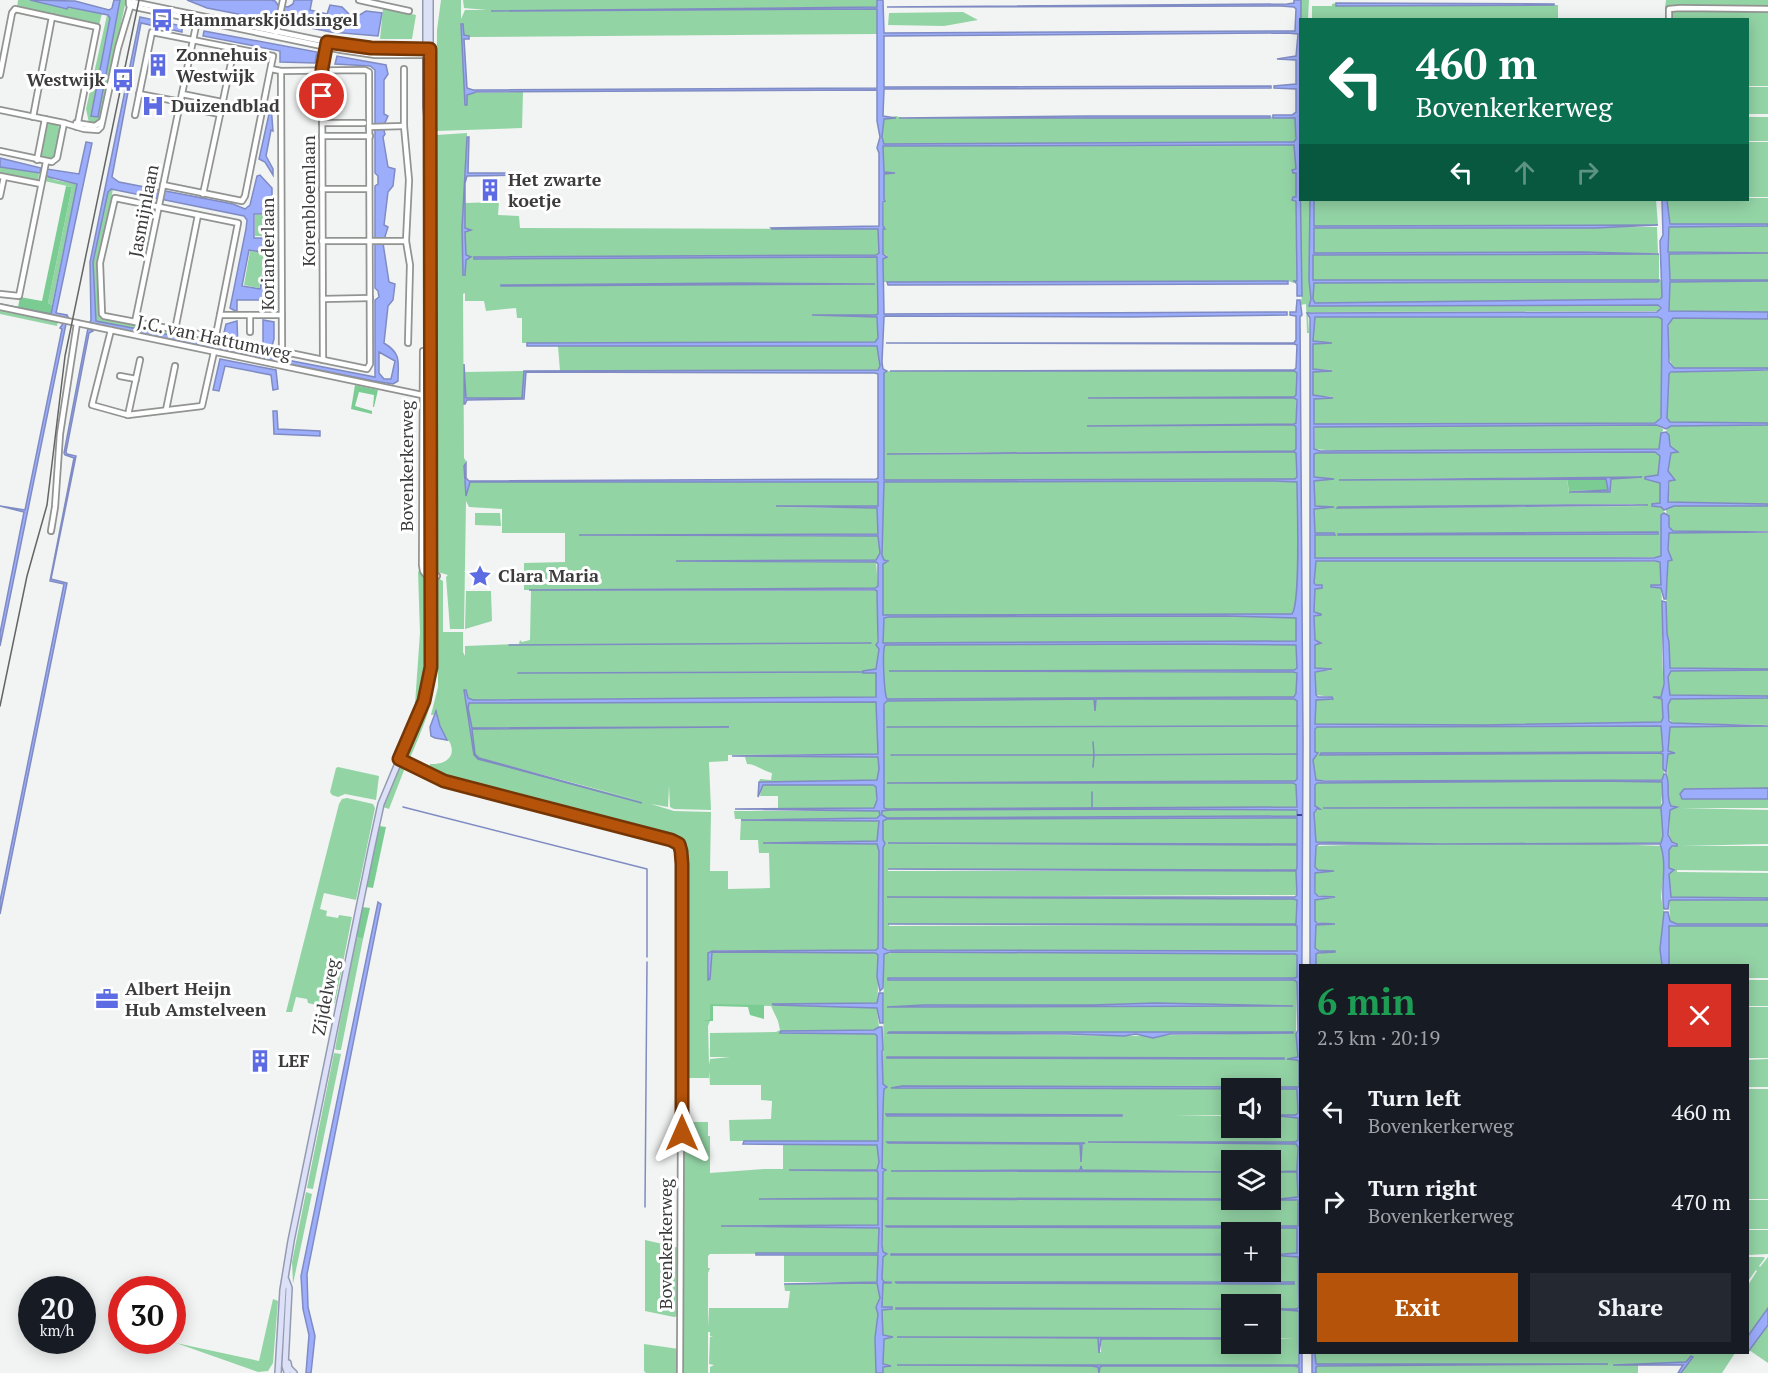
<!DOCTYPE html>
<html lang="en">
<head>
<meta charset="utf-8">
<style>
	body { margin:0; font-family:"PT Serif",serif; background:#242831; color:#f1f3f6; height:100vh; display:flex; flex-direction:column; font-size:22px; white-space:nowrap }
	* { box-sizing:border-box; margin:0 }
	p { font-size:20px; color:#9ea1a6 }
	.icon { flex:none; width:33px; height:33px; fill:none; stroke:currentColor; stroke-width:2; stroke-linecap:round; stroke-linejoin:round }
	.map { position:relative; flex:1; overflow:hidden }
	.panel { position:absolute; left:1299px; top:964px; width:450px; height:390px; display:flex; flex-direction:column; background:#171b24; border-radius:0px; box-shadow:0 3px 15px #0003 }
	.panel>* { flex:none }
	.guide { position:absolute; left:1299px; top:18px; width:450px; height:183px; border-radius:0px; box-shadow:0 3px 15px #0003; background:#0b6e4f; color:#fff; overflow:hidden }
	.controls { position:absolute; left:1221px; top:1078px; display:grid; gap:12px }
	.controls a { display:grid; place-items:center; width:60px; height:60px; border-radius:0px; background:#171b24; box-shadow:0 3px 15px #0003; font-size:30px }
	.speed { position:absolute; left:18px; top:1276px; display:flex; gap:12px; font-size:30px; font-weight:700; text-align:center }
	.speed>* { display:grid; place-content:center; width:78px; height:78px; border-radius:50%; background:#171b24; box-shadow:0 3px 15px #0003; line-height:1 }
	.speed small { font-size:15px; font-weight:400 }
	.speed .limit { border:9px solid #d22; background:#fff; color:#111 }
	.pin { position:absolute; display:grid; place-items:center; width:51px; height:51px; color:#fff; margin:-26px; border:3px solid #fff; border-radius:50%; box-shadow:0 2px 6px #0007 }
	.me { position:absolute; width:66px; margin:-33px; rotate:0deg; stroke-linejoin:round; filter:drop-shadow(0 0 4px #0008) }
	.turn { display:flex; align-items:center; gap:21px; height:126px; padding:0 18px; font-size:27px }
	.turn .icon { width:78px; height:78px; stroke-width:2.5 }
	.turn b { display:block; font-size:42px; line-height:51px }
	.lanes { display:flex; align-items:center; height:57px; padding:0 18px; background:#0003; justify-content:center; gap:30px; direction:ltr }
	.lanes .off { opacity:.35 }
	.round { display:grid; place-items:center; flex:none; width:63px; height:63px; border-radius:0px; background:#242831 }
	.headline { display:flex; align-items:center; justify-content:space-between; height:102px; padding:0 18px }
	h1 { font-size:36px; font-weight:700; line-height:45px; color:#1e9e55 }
	.cta { display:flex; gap:12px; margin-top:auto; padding:12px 18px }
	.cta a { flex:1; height:69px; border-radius:0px; background:#b45309; color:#fff; font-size:24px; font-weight:700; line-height:69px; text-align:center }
	.cta a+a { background:#242831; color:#f1f3f6 }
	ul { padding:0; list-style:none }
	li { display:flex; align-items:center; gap:18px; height:90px; padding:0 18px }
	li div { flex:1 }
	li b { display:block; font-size:22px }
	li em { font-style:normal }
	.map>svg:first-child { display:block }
</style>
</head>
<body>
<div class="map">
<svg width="1768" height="1373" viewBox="0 0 1768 1373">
	<rect width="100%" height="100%" fill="#f1f4f2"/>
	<g fill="#93d4a5" fill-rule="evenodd">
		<polygon points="18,0 30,0 67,9 68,7 102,14 99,25 98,25 17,8"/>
		<path d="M120,0H126L102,114C100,122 97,124 89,123L86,109L107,15L110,18L98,117Z"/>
		<polygon points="441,0 461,0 461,19 465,10 487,10 464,8 463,0 877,0 877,7 752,8 877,9 877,34 469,37 464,35 463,24 461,24 467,105 467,95 470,93 523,92 522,128 436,131 437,30"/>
		<path d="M1301,0H1309L1308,19L1300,20V200H1310L1309,280L1311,299L1309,306L1658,305L1661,311L1311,312L1308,315L1309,333H1307L1306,304L1300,305L1302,296C1299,197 1297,98 1301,0Z"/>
		<polygon points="1666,0 1768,0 1768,5 1672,5 1671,8 1665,8"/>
		<polygon points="1336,3 1337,6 1558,5 1558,19 1312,20 1312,6 1332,6 1332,4"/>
		<polygon points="383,8 416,15 412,39 380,39"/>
		<polygon points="1673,11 1768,11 1768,86 1748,86 1748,20 1670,19"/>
		<polygon points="963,12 978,20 944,26 888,25 889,13"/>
		<rect x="1748" y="87" width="20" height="27"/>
		<polygon points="1273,115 1274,118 1295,118 1296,169 1293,170 1296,173 1296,197 1293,200 1296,201 1297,281 1294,281 1294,283 1288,281 883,282 883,259 887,255 883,254 884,201 885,201 883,199 884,174 895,173 883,172 883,146 1014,146 884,144 882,137 884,119 896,116 902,118 1270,118"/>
		<rect x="1748" y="117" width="20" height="24"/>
		<polygon points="50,122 58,124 60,132 56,156 52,160 40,157 39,154 45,128"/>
		<path d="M467,133L462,228L463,275H465L466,260L470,257L466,256L465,231L471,230L465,228V203L499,202L498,215L519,216L520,228L879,229V253L876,255L474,258L877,257L878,314L876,315H813L877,317L878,338L875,342L522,343V318H517L516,308L486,311L484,301H465V293L463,294L464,458L466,461L464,466V480L469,483V482H878V506L777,507L878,508V534L579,536H878L880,553L876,560L680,561L876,562L878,586L875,588L524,590V563L565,562V533H502V509L469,507L466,501L464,629H450L446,577L448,575L438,572L436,135ZM741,283L875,284L501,286L502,285Z"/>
		<rect x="1748" y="142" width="20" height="55"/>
		<polygon points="0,167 39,173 38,182 0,173"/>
		<polygon points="46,175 55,180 77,184 52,305 48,303 72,187 44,181"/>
		<polygon points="424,180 427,180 428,340 424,340"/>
		<polygon points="113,189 98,263 104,317 206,338 205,343 96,321 93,262 108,192 109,190"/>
		<polygon points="1748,198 1768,198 1768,224 1670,224 1669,223 1667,200 1748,200"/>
		<polygon points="1314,200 1656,200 1658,225 1313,226"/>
		<rect x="255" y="215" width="11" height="21"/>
		<polygon points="1670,226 1768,226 1768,280 1669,280 1668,254 1720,254 1668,252 1668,235"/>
		<polygon points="1657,227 1658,253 1313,253 1314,228"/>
		<polygon points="250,251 266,253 259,288 244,285"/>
		<polygon points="1659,254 1659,280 1662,280 1662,298 1657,300 1315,303 1313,299 1313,283 1638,282 1658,280 1313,280 1313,255"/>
		<polygon points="1768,281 1768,312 1669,311 1669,282"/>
		<polygon points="0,309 58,321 57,326 0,314"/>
		<polygon points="1314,317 1658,317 1662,319 1661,418 1655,423 1314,424 1314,399 1333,397 1313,395 1313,372 1332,370 1313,369 1313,344 1325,343 1313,341"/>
		<path d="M1673,318L1768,319V368H1674C1666,359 1664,326 1673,318Z"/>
		<polygon points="819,345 877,346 880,366 878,370 560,371 558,346"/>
		<polygon points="524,371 523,398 466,398 465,372"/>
		<polygon points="890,371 1294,371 1297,373 1296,423 1294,424 1207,425 1294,425 1296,427 1296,450 1294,451 887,453 1294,452 1296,453 1297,477 1295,479 883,480 884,372"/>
		<polygon points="1768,371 1768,504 1668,502 1670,481 1674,478 1668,471 1671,453 1677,452 1669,446 1669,435 1666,432 1670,422 1667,418 1669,374 1676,371"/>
		<polygon points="1357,425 1657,425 1663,429 1663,431 1661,433 1660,449 1338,451 1314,449 1315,426"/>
		<path d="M1655,452L1660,456L1658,476L1645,479L1660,483V503L1652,506L1661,507L1664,510L1661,523V557L1546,559L1315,558V535H1334V533H1315L1314,509L1334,507L1315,506L1314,481L1334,479L1314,477V454L1316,453ZM1641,477L1611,479L1610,492H1569L1567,479H1368ZM1631,504L1648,506L1338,508V507Z"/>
		<path d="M1273,481L1297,482C1297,503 1301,602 1292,614L891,616H1290L1296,618V642L995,644L1296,645L1297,668L1294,670L904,672H1293L1297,673L1296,693L1294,697L887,699L884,694V645L962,644H883L884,617H887L883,616V564L888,561L884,560L882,555L884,482Z"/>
		<path d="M1671,506H1768V531H1673L1669,527C1669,521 1666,516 1666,510Z"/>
		<polygon points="475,513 500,513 501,526 475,525"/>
		<path d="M1669,533H1768V669L1670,668C1666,642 1667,615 1666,588L1667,585L1668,561L1672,560L1668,550Z"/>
		<path d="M1515,560L1660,562L1661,585L1651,587L1661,588C1663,609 1662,632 1662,654C1662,668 1665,682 1661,697L1654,698L1662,699L1663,718L1661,722L1483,725L1315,724L1316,700L1332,699V697L1316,695L1315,672L1332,670L1315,668V644L1320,643L1315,640L1314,616L1321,615L1314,612L1315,588L1322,587L1314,583L1316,561Z"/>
		<path d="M418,571L428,581C427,627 432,674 414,718L420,633Z"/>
		<path d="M438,578L443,581V632H463V652L465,656V646L519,644L520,640L522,642L530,640L531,590L877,591V643L879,649L876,669L863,673H876V698L473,700L468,698L466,690H464L474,755L478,759L642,801L479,758L475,754L471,731L475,728H471L468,708L469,703L876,702L878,754L728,755V761L709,762L711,810L674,809L670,807L669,786L668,807L651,804L674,811L711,812L710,871H728V889L770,888L769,853H759L758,840H740L741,819H735L734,811H879L880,815L877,818L741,820L879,821L877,841L763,843L877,844L879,848V869L878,948L876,950H719L710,951L708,954V979L712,952L875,953L878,955C877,972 879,988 877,1003L773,1004L774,1005L877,1008L879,1027L874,1030L781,1032L875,1034L877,1036L878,1141H730L729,1120L771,1119L772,1101L761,1100V1085H710L709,1070V1078H683L684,889L683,848L680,841L675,838L474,787L445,778L429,771L430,764C444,765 458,757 449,741L435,738L447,739L440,726L437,712L433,715H431L438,687ZM710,1005L771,1006L778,1021L780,1030L776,1032L710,1033V1057H730L710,1059L709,1065L708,1026L710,1021L705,1020L710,1019Z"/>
		<polygon points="466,591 491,591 492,621 465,629"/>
		<path d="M434,666C437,700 421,731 409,761L405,758L404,753C418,725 430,698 434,666Z"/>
		<polygon points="1688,670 1768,670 1768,696 1670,695 1668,677 1671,671"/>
		<polygon points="1768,698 1768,725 1672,723 1667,714 1669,700 1671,699"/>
		<path d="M1094,699L1095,707L1096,699H1294L1297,700V779L1295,781L912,783H1293L1296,785L1298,808L1203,809L1297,810V817L892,818H1297V844H889L1297,845V868L1296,870L888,869V871H1296L1297,895L888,897L1293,899L1297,900L1296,924L1166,925H1294L1297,926V951H912L883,949V848L885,843L883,840V820L887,818L883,817L882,811L891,810L883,808C885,774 879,735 885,702L890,700ZM889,924H1161V925L889,926Z"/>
		<polygon points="1661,726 1663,751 1661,752 1321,753 1321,755 1659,753 1663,754 1664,774 1662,780 1316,780 1313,761 1315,729 1317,727"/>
		<path d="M1689,726H1768V788L1684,789L1683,799H1768V808H1681L1768,810V844L1682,846H1768V871L1677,870V872L1768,873V898L1671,897L1669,894V850L1677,843L1672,842L1669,837L1670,809L1676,807H1671C1666,795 1667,767 1668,754L1675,753L1668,752L1669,730L1670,727Z"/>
		<path d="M745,757H878L879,768L877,780L871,781L759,782L760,779L771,780L772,773C763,771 756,764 747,764Z"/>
		<polygon points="406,765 389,809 383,807 399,767"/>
		<polygon points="338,767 379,776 376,800 345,794 338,797 332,795 330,792 336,768"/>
		<polygon points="1599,781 1663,782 1661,807 1323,809 1661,808 1663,836 1661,843 1614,844 1662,846 1664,870 1661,897 1664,912 1660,949 1662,966 1316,966 1316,954 1335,951 1319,951 1315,948 1316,925 1335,924 1315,922 1315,900 1335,897 1316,895 1315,873 1334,870 1318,870 1315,867 1316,846 1382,844 1316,842 1314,813 1319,809 1315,806 1315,785 1317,783"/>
		<polygon points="777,784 873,785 876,787 876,805 874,808 778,809 778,796 760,796 762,785"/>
		<polygon points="347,798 373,804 375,808 356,900 324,893 320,909 327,911 326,916 338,918 339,915 352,917 335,1003 325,1003 320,1006 308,1003 307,999 296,997 292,1012 286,1012 339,804 342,799"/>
		<polygon points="1671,900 1768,900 1768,924 1676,924 1670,921 1669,901"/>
		<polygon points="1669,926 1768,926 1768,978 1748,978 1748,966 1669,966"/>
		<polygon points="356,937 363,939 341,1050 337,1050 335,1049"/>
		<path d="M888,952L889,954L892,952L1295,953L1297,955V977L1295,978L888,980H1294L1297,982L1296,1032L1298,1057L1290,1059L1298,1060L1299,1062V1087H891L1298,1089V1113L1295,1115H1271L1270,1089H1232L1231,1115L1173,1116H1231L1232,1128H1270L1271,1117H1296L1298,1118V1140L1295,1142L1116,1143L1296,1144L1298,1147L1297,1171H1271L1270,1161H1232L1231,1171L1082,1170L1081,1167L1080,1170L891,1171L1231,1172V1199H917L1291,1200L1271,1199V1172H1297L1298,1197L1295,1200L1299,1202V1225L1294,1227L1299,1229L1297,1253L1271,1254L1270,1233H1232L1231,1254L891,1255H1231L1232,1272H1270L1271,1255H1297L1299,1307L1297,1309L1299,1311V1365L1294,1367H1299V1373H1100V1367L1102,1366L1280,1365L898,1366H1091L1098,1367L1099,1373H883V1367L888,1366L883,1365L884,1339L893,1337L883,1336L881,1300L883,1283H891V1281L884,1282L882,1279L883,1172H886L882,1169L884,954ZM1156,1003L1170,1004L1293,1006H1094ZM889,1032H1292L1293,1033L1124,1036ZM887,1058V1057L1284,1059ZM1232,1305H1270L1271,1309H1277H1271V1338H1294L1271,1339L1270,1344H1232L1231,1339H1101V1352H1099V1338H896H1231L1232,1309L896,1308H1231Z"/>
		<rect x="1748" y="980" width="20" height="26"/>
		<rect x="1748" y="1007" width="20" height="51"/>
		<polygon points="334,1053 341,1054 313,1189 307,1188"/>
		<polygon points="1768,1059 1768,1087 1748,1087 1748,1060"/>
		<rect x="1748" y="1089" width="20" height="110"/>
		<polygon points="684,1122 708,1122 708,1136 710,1136 710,1173 764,1169 783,1169 783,1144 877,1145 879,1162 877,1170 840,1170 878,1172 878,1225 801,1226 879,1228 879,1253 710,1254 708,1256 708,1268 710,1268 708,1273 708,1327 709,1308 788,1308 790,1291 785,1291 784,1284 877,1283 880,1298 876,1307 878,1314 875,1338 876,1373 710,1373 710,1367 714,1365 709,1364 710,1337 713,1337 710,1336 710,1332 708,1332 708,1373 683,1373"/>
		<polygon points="306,1192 312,1194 293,1284 292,1262"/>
		<rect x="1748" y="1200" width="20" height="29"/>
		<polygon points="1748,1230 1768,1230 1768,1254 1748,1255"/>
		<polygon points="645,1240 680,1248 679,1316 674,1317 645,1311"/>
		<polygon points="784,1255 878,1255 878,1280 877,1282 784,1282"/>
		<polygon points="1748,1257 1763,1257 1765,1258 1759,1266 1760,1267 1768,1257 1768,1308 1748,1336 1748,1285 1757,1271 1756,1270 1748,1281"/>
		<polygon points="273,1299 278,1301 273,1363 268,1371 258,1372 176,1343 259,1361"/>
		<polygon points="1768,1325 1768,1363 1749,1350"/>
		<polygon points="644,1344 679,1349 679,1373 646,1373 644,1371"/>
		<polygon points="1315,1353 1696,1354 1735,1353 1722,1373 1681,1373 1693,1358 1686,1362 1613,1365 1638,1365 1638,1373 1316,1373 1316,1367 1318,1366 1608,1364 1316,1364"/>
	</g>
	<g fill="#7bcc92">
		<polygon points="66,186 72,187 48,303 52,305 51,314 18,307 20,297 42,301"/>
		<polygon points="424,340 428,340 428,430 425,430"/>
		<polygon points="355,385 378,390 374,407 373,407 374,395 359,392 355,406 372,411 372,414 351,409"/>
		<polygon points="1567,479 1606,479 1608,490 1569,491"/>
		<polygon points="425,481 428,481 428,570 424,564"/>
		<polygon points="379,826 386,827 373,888 367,887"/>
		<polygon points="362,907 370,908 363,939 356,937"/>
		<polygon points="710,1004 764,1005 764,1019 750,1015 748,1007 713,1006 713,1021 705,1021 704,1020 710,1019"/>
	</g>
	<g fill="#9cadfc" stroke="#7f8bc2" stroke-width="1.5" fill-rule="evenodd">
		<polygon points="30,0 75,1 109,10 112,8 114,0 120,0 98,117 91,116 110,18 108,15 68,7 67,9"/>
		<polygon points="187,0 271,0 275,1 278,5 288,7 293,4 294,0 312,0 310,10 327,14 330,5 342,7 349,14 358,16 366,11 382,13 378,36 331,32 207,8"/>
		<path d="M877,0H883L884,33L1295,31L1296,9L1294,7L1281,6L887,7L1287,4L1294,3V0H1301L1300,170L1302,296H1297V284L1294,281H1297L1296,201L1292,200L1293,197H1296V173H1293L1292,170L1296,169L1294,145L883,146L884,172L895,173L884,174V199L885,201L883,202V226L885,229H883V254L887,257L883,259L884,314L1285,312H1287V315L1131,317L885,316L884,317L882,362L883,369L887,371L884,373V480L1295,479L1297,477L1296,453L1294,452L887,454L1294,451L1296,449V427L1294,425L1087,426L1294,424L1296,423L1297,400L1294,398H1088L1294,397L1296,395L1297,373L1294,371H890L1294,370L1296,368L1297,345L1294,344L886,343H1294L1296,340V316L1290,315V312H1296L1297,300H1300L1302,315L1300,317L1303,741L1300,1353H1302V1373H1299V1367L1294,1366H1102L1100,1367L1099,1373L1098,1367L1091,1366L897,1365H1299V1311L1270,1309H1297L1299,1307L1298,1257L1270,1255L1297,1253V1228L887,1227L886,1226H1298V1200H1270L1298,1197L1297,1172H1270L1297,1171L1298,1147L1296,1144L1088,1142H1295L1298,1140V1118L1270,1115H1295L1298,1113L1297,1089L891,1088L902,1086L1299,1087V1062L1297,1060L1287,1059L1298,1057L1296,1034L1298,1030L1297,982L1294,980H888V978H1295L1297,977V955L1295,954L891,952L884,954L883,988L880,991L877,977L878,955L875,953L712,952L710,979L708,980V953L712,951L876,950L878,948L879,851L877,844L763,843L877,841L879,821L741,820L877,818L880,815L879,811L735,809L874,808L877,800L876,787L873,785H763L758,797L759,782L877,780L879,769L878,757L732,756L878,754L876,702L469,703L468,708L472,728L729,727L472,729L475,754L479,758L642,803L478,759L474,755L464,690H466L468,698L473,700L876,697V673H863V671L876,669L879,649L876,645L878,642L877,591L875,590H529L875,588L878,586V564L876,562L676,561L876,560L880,553L878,536L579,535L878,534L877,508L776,506H878V482H470L466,496L464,466L466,463V478L469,481L876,479L878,478V374L875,373L526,372L524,399L467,400L465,404H464V364L466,398H522L524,371L878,370L880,366L877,346H527V343L875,342L878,338L877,317L812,315H876L878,314L877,257L474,259V257L876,255L879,253L878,229H772L771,228L879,226V153L877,148L880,137L877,121V90L476,92L467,95V105H465L461,24H463L464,35L469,36V39H464L467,88L473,90L877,88V9L491,11L877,7ZM1287,33L1298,34L1296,56L1277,59L1296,60V84L1274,86V88L1296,89V112L1292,115H1273V118H1295L1296,139L1294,142L884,144L882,137L884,119L896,118L883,116L884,89L1271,88V86L884,87V36ZM1273,481L1297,482C1297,503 1301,602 1292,614L883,615V564L888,561L884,560L882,555L884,482ZM1226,616L1296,618V641L883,643L884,618L889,617ZM1195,644L1296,645L1297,668L1294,670L889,671L1293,672L1297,673L1296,693L1294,697L887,699C884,693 882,650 885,645ZM1094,699L1095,711L1096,699H1294L1297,701V779L1295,781L887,783H1293L1296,785L1297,807L887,809L884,808V704L887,701ZM1140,809L1297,810V816L887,818L882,815V811L891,810ZM887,819L1297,818V844L888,843L1297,845V868L1296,870L888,869L1296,871L1297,895L1295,897H887L1293,899L1297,900L1296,924H888L1294,925L1297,926V951L887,950L883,948V848L885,843L883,840V821Z"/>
		<polygon points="1336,3 1554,4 1554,5 1336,6"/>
		<path d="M140,17L182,26V32L141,23L112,177L119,182L233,204L245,209L250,205L257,176L260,175L272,188L273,311L263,312V300H237V312L230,308L246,229L247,220L244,216L111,189L108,192L93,262L96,321L217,344L222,341L226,324L237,321L238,348H263V320L274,322V339L271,350L274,355L282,359L375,377V300L379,297L378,291L375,288V186L378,184V176L375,173V70L370,66L335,64L337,56L386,65L388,74L384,80V114L388,116L383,127L385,134L383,137L388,167L395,169L393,186L388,192L384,225L388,227L383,243L389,282L395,284L393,300L388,306L384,343C402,354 398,362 398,381L393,384L374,381L89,324L91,320L90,262ZM254,214H267V238H254ZM249,250L267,253L260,289L242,286ZM379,352L395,361L391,379H384L379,373Z"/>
		<polygon points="204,31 317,52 315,63 280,62 280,51 203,36"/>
		<polygon points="271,105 273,131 271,130 266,156 273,169 273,175 265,162 259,159"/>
		<polygon points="1087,116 1270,116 1270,118 899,118"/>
		<polygon points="467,137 469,137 468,173 519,173 519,175 467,176 465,183 465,228 471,230 465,232 466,255 471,257 466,260 465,275 463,275 462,228"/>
		<polygon points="86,142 92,143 56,313 67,315 68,317 64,318 0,304 51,314 77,184 49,177 46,175 47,169 79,174"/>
		<polygon points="0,158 41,168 40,173 0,167"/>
		<path d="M1310,200H1541H1314V226L1658,225L1595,228H1314V253L1582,252L1659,254L1313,255V280H1659L1658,282H1638L1314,283L1313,299L1315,303L1660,299L1662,297L1660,241L1663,235L1662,200H1667L1670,224H1768V226L1669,227L1668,252L1768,253L1669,254L1670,280H1768V281L1670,282L1669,311L1768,312V319L1673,318L1668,325L1669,362L1674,368H1768V370L1671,372L1669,374L1667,418L1670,422L1768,423V425L1671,426L1666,429L1657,425L1314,427V449L1320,451L1659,449L1661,433L1666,432L1669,435L1670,446L1678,452L1671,453L1668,471L1675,480L1669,481L1668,502L1768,504V506H1674L1664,510L1661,507L1652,506V504L1660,503V483L1645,479V477L1658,475L1660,456L1655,452L1317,453L1314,454V477L1334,479L1314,481L1315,506L1334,507L1314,509L1315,533H1334L1335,535H1315V558H1654L1661,556V515L1664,513L1669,516V527L1673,531L1768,532L1669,533L1668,550L1672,560L1668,561L1666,599H1664L1661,588L1651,587V585H1661L1660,562L1655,561H1316L1314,583L1316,585H1322V588L1315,589L1314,612L1321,614V615L1314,616L1315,640L1321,643L1315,645V668L1332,669L1315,672L1316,695L1318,697H1332L1333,699L1316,700L1315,724L1483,725L1661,722L1663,718L1662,699L1653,697H1661L1664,684L1662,601L1666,602L1667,634L1669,642L1670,668L1768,669V670L1671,671L1668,677L1670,695L1768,696V698L1671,699L1668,705L1669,721L1672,723L1768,726L1670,727L1668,751L1675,753L1668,754L1666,772L1663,769V754L1659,753L1320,755L1321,753L1661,752L1663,751L1661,726L1317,727L1315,729V752L1318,753L1313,760L1316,780L1324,781L1662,780L1664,774H1666C1671,784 1665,796 1671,806L1677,807L1670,810L1668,835L1672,842L1677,844V846H1672L1669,850V868L1674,870L1669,874L1671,897L1768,898V900H1671L1669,901L1668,909H1664C1660,888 1668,864 1660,844H1319L1316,846L1315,867L1318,870L1334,871L1315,873V893L1318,896L1335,897L1315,900V921L1317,923L1335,924L1316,925L1315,948L1319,951H1335V952L1318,953L1316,954V966H1310V318L1307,313L1657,312L1661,308L1658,305L1309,306L1311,299L1309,280ZM1315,317H1658L1662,319L1661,418L1655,423L1314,424V399L1333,398L1313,395V372L1332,371L1313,369V344L1332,343L1313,341ZM1599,781L1662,782L1663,803L1661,807L1323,808H1661L1663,836L1661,843L1442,844L1316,842L1314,813L1317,809H1320L1315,806V785L1317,783Z"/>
		<polygon points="1288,281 1288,284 888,285 887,282"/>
		<polygon points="741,283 875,284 501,286 501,285"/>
		<polygon points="64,322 66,324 0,646 0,633 24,512 0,506 25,510 62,329 60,328"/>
		<polygon points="88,328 93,331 89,333 66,452 67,454 76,456 51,579 67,583 0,914 0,901 64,584 50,581 74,458 65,455 64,453"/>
		<polygon points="220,359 276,370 278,389 273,390 271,375 225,366 219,391 213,390"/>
		<polygon points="273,411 277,411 278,429 320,431 320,436 274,434"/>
		<polygon points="1642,477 1611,479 1610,492 1569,492 1608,490 1606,479 1339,480"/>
		<polygon points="1568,505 1648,505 1337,508 1338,507"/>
		<polygon points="1658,532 1658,534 1338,535 1338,534"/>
		<polygon points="436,711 440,726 447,740 435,738 431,736 430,727"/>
		<polygon points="1768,788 1768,799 1682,799 1680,794 1684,789"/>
		<polygon points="378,902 381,904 307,1274 308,1307 315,1336 311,1373 306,1373 309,1335 303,1309 301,1276"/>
		<polygon points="1664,912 1668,912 1670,921 1677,924 1768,924 1768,926 1669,926 1669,966 1662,966 1660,949"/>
		<polygon points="879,993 883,993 883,1023 880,1023 877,1008 774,1005 772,1004 877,1003"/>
		<polygon points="1156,1003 1293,1006 887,1007 924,1005 1093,1005"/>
		<path d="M879,1027H882L883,1050L882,1051L883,1084L887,1087L884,1089C882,1116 883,1142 882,1168L886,1170L883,1172L882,1245L883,1252L887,1254L883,1257L882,1279L884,1282H891V1283H883L882,1307H892V1309L882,1310L883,1335L893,1337L884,1339L883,1364L891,1366L883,1367V1373H876L875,1338L878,1314L876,1307L880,1298L877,1283L784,1284L877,1282L878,1255H756V1253H878L879,1228L721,1226L878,1225V1200L876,1199H759L878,1198V1172L876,1171L789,1170H877L879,1162L877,1145L743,1144L744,1141H878L877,1036L875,1034L780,1033L781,1031L874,1030Z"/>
		<polygon points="889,1032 1293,1032 1293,1033 1170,1034 1153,1038 1136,1034 1124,1036 1069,1034 888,1033"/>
		<polygon points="887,1057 1284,1058 1284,1059 887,1058"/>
		<polygon points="886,1114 1122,1115 1122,1116 887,1116"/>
		<polygon points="887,1142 1082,1143 1085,1143 1082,1144 1081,1162 1080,1144 888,1143"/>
		<polygon points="1081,1166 1082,1170 1232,1172 891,1171 1080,1170"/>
		<polygon points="888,1198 1231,1199 1232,1200 887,1199"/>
		<polygon points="891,1254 1231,1254 1232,1255 891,1255"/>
		<polygon points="895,1282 1294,1282 1294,1284 897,1283"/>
		<polygon points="896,1308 1232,1309 896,1309"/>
		<polygon points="1768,1308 1768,1325 1748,1352 1748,1336"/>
		<polygon points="897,1337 1231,1338 1232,1339 1101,1339 1099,1353 1098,1338"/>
		<polygon points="1312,1353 1315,1353 1316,1364 1608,1364 1318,1366 1316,1367 1316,1373 1312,1373"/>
		<polygon points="1691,1356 1693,1357 1681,1373 1678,1373 1683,1365 1613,1365 1686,1362"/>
	</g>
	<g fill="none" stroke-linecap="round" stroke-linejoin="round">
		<g stroke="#7f8bc2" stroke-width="1.5">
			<polyline points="509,645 871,643"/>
			<polyline points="518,673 863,672"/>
			<polyline points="887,727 1298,726"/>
			<polyline points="891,755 1094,755 1093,742"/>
			<polyline points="1093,767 1094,755 1297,754"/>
			<polyline points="403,807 647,869 647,957"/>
			<polyline points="1092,808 1092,792"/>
			<polyline points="645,1207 647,962"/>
		</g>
		<polyline stroke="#22227b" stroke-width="1.5" stroke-dasharray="8 6" stroke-linecap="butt" points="1297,815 1302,815"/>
		<g stroke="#929492" stroke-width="8">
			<g id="minor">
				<polyline points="129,0 129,5 135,7 341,50 375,55 428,55"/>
				<polyline points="359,0 409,11"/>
				<polyline points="133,2 342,45 371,48 429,49"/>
				<polyline points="1669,20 1669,9 1680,8 1768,9"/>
				<polyline points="276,33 283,0"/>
				<polyline points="271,69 281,71 365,70 369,72 370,364 367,369 285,352 282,350 281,71"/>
				<polyline points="404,69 404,126 409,180 406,241 410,265 408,343"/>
				<polyline points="0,75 12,13 15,9 97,27 77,127"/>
				<polyline points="139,94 181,102"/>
				<polyline points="182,94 222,102"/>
				<polyline points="180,106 220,114"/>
				<polyline points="0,110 64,123 84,129 98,130 101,127 118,48 131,4"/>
				<polyline points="135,115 152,32 273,56 245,196 242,201 163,185"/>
				<polyline points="33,117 52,17"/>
				<polyline points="76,123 95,126 102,121"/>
				<polyline points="322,123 364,123"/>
				<polyline points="369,127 404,126"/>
				<polyline points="322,136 370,136"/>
				<polyline points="0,151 52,162 57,158 64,123"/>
				<polyline points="37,160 45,119"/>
				<polyline points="0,176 41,184"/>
				<polyline points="322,189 369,189"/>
				<polyline points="203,194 234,49"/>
				<polyline points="0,196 4,177"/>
				<polygon points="115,198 238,223 216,335 214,337 104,316 102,314 100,263"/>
				<polyline points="322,241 406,241"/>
				<polyline points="0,294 19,296 46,162"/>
				<polyline points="323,299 370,298"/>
				<polyline points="0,307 422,395"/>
				<polyline points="220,315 282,315"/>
				<polyline points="250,315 250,332"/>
				<polyline points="135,322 198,16"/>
				<polyline points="111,330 92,405 128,415 202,406 214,352"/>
				<polyline points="175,330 198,215"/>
				<polyline points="423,351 422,565 423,571 426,575 437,576"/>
				<polyline points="323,360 322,69 327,42"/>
				<polyline points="120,376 136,379"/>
				<polyline points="166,410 175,366"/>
				<polyline points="128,415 140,360"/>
				<polyline points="51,531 55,507 60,434 77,323"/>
				<polyline points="399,759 444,781 671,840 680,847 682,864 680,1373"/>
			</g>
		</g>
		<g stroke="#949ab2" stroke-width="8">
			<g id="major">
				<polyline points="430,132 430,0"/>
				<polyline points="286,1280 289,1288 285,1366 287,1372"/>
				<polyline points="288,1363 289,1368 294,1373"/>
				<polyline points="278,1373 283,1290 291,1241 371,850 381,804 424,701 431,667 431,204 429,134 426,106 426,0"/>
			</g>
		</g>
		<use href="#minor" stroke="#fff" stroke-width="4.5"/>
		<use href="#major" stroke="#dce1f7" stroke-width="5"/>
		<polyline stroke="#646564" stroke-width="1.5" points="0,706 27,576 47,505 65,356 139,0"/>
	</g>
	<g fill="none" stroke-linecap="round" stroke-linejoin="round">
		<g stroke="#753606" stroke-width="15">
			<polyline id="route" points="322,96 322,69 327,42 371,48 430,49 431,667 424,701 399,759 444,781 671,840 679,844 681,851 682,864 682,1133"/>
		</g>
		<use href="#route" stroke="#b45309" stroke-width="10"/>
	</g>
	<defs>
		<g id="bus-bare" transform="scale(1.8)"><path d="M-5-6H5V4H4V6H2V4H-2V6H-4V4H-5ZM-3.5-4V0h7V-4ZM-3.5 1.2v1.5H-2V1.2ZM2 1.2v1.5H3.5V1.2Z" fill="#5d6ce3" stroke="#fff" stroke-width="2.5" paint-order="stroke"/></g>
		<g id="building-bare" transform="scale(1.8)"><path d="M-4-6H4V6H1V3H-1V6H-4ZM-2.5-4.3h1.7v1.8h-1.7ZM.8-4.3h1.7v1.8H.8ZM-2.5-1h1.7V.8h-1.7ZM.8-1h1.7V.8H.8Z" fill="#5d6ce3" stroke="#fff" stroke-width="2.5" paint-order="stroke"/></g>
		<g id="hospital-bare" transform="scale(1.8)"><path d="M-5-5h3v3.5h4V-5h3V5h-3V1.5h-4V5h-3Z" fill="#5d6ce3" stroke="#fff" stroke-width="2.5" paint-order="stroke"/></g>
		<g id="sight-bare" transform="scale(1.8)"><path d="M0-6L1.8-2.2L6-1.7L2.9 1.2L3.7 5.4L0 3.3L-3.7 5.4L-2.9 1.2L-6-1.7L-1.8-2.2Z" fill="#5d6ce3" stroke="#fff" stroke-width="2.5" paint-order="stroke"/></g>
		<g id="office-bare" transform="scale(1.8)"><path d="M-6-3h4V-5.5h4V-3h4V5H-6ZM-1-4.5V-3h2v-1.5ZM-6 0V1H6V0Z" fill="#5d6ce3" stroke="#fff" stroke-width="2.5" paint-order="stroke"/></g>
	</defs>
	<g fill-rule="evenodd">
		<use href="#bus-bare" x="162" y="20"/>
		<use href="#building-bare" x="158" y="65"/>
		<use href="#bus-bare" x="123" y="80"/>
		<use href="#hospital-bare" x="153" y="106"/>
		<use href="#building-bare" x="490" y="190"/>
		<use href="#sight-bare" x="480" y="576"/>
		<use href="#office-bare" x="107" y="999"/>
		<use href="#building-bare" x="260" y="1061"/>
	</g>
	<g text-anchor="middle" stroke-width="6" stroke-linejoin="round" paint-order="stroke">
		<g font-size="18" font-weight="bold" fill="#3b3c3b" stroke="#fff" text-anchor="start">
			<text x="180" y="26">Hammarskjöldsingel</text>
			<text x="176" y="61">Zonnehuis<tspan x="176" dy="21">Westwijk</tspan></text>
			<text x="105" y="86" text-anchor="end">Westwijk</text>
			<text x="171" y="112">Duizendblad</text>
			<text x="508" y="186">Het zwarte<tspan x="508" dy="21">koetje</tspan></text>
			<text x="498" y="582">Clara Maria</text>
			<text x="125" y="995">Albert Heijn<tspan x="125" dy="21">Hub Amstelveen</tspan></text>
			<text x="278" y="1067">LEF</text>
		</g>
		<g font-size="18" fill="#3b3c3b" stroke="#fff">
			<text transform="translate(309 201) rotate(-90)" y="6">Korenbloemlaan</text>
			<text transform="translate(144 211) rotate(-79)" y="6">Jasmijnlaan</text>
			<text transform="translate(268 254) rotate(-90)" y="6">Korianderlaan</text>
			<text transform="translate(214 338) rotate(12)" y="6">J.C. van Hattumweg</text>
			<text transform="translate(407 466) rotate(-90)" y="6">Bovenkerkerweg</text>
			<text transform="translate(326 997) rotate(-79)" y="6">Zijdelweg</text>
			<text transform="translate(666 1244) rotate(-90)" y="6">Bovenkerkerweg</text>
		</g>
	</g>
</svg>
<div class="controls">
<a><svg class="icon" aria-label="sound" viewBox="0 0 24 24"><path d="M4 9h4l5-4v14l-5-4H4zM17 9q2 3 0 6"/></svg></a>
<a><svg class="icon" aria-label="layers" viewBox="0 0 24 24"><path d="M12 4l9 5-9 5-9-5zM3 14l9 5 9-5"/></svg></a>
<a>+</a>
<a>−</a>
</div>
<div class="speed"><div>20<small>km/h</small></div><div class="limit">30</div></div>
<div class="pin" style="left:322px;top:96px;background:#d93025"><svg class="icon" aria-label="arrive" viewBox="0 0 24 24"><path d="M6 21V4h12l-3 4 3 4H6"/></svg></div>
<svg class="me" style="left:682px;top:1133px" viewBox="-20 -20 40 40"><path d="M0-17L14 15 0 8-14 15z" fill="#b45309" stroke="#fff" stroke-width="4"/></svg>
<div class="guide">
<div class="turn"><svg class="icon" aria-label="left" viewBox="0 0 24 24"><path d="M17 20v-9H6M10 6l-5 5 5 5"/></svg><div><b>460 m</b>Bovenkerkerweg</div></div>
<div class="lanes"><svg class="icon" aria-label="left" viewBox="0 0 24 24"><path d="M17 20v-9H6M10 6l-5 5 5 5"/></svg><svg class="icon off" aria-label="ahead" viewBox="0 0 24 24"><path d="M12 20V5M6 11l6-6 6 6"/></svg><svg class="icon off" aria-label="right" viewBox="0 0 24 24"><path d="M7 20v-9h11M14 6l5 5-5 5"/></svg></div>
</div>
<section class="panel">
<div class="headline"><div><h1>6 min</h1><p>2.3 km · 20:19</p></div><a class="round" style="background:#d93025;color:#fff"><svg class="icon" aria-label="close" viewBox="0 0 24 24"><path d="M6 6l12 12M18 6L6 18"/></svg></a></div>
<ul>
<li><svg class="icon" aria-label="left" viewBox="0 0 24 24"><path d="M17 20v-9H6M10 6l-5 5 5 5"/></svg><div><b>Turn left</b><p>Bovenkerkerweg</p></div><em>460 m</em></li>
<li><svg class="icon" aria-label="right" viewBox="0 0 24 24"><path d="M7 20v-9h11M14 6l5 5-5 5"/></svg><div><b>Turn right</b><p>Bovenkerkerweg</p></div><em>470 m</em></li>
</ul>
<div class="cta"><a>Exit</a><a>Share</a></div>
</section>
</div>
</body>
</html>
